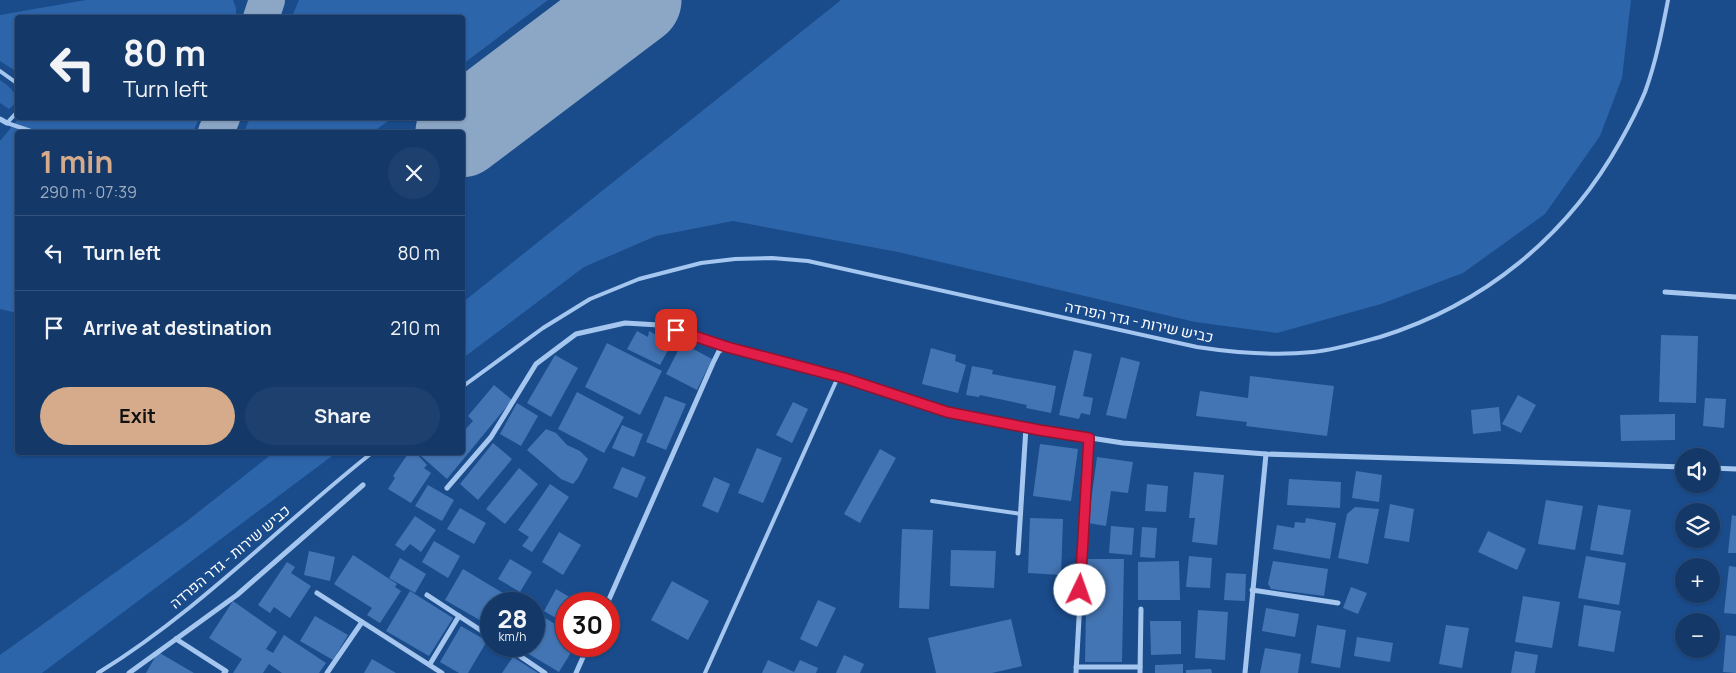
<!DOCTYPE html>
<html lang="en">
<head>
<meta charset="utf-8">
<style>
	body { margin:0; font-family:Manrope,Heebo,sans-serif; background:#1d406f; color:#f1f3f6; height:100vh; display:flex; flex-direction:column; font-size:19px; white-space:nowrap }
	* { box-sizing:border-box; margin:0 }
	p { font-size:16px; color:#9dacc0 }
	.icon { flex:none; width:28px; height:28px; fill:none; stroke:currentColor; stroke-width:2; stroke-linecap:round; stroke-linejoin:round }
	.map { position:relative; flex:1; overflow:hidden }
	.details { position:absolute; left:15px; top:130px; width:450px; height:325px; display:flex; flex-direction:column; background:#143969; border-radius:5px; box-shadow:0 1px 4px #0004,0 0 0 1px #33537d }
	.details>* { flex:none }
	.top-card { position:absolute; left:15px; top:15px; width:450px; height:105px; border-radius:5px; box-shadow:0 1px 4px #0004,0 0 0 1px #33537d; background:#143969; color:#f1f3f6; overflow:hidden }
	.fabs { position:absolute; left:1675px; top:448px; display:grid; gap:10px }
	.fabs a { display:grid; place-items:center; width:45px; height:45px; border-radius:50%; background:#143969; box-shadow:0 1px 4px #0004,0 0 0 1px #33537d; font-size:25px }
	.speed { position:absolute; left:480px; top:592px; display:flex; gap:10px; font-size:25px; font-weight:700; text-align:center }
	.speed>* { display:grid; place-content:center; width:65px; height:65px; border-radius:50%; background:#143969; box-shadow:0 1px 4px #0004,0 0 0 1px #33537d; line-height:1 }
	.speed small { font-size:12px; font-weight:400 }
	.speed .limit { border:8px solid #d22; background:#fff; color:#111 }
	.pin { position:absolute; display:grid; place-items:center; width:42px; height:42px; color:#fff; margin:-21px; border-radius:10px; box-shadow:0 2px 8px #0006 }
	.me { position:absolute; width:55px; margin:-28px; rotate:3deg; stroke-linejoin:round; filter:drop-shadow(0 0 4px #0008) }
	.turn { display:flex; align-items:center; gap:18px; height:105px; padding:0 25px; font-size:22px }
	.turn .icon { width:65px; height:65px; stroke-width:2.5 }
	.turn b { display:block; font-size:35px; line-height:42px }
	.round { display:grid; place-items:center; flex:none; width:52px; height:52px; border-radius:26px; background:#1d406f }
	.summary { display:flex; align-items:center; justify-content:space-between; height:85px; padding:0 25px }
	h1 { font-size:30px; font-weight:700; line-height:38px; color:#d6ab8b }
	.button { display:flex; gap:10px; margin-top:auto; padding:10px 25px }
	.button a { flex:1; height:58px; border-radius:30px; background:#d6ab8b; color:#111; font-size:20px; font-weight:700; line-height:58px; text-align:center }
	.button a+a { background:#1d406f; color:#f1f3f6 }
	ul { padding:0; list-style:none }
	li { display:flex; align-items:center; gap:15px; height:75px; padding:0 25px; border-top:1px solid #33537d }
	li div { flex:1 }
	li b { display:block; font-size:19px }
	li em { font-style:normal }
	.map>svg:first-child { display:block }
</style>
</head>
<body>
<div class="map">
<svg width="1736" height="673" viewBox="0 0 1736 673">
	<rect width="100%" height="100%" fill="#1a4c8c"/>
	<g fill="#2d65aa">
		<polygon points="86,0 233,0 236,8 236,17 18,18 17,72 0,61 0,15"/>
		<polygon points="299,0 548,0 463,64 462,18 292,17"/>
		<polygon points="841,0 1631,0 1622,78 1600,136 1545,214 1463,273 1381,304 1277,333 1195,322 898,252 733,221 656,236 584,267 463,358 463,302"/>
		<path d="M0,80C9,86 16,92 17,102L9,109L0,103Z"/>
		<polygon points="19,118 199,118 193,132 18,132 17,313 0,309 0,141"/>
		<polygon points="250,118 392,118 373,132 244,132"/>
		<polygon points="273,453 336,453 42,673 0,673 0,655 187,521"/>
	</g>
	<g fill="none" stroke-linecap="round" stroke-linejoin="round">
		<g stroke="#8ca6c6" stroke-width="36">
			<polyline points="261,18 267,0"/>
			<polyline points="216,132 222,118"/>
		</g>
		<polyline stroke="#8ca6c6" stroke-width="91" points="461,132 636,0"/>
	</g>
	<g fill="#4375b4">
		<polygon points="637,331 648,337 649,331 672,343 660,365 627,349"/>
		<polygon points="1661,335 1698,336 1696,403 1659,402"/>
		<polygon points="607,343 662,371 640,415 585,387"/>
		<polygon points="682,343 712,359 697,390 666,374"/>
		<polygon points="931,348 956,355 955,361 966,365 958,393 922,384"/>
		<polygon points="1074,350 1092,354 1083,396 1093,398 1090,415 1081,413 1079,419 1059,415"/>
		<polygon points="555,355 578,368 551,417 527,403"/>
		<polygon points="1121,357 1140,362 1126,419 1106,415"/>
		<polygon points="972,366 993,370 992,374 1056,386 1051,413 1026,408 1027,405 980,395 979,397 966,395"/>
		<polygon points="1250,376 1334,386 1327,436 1246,426 1247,422 1196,416 1200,391 1248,398"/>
		<polygon points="494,385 512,400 447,479 420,455 422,452 462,452 462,433 473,421 468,416"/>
		<polygon points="577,392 624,417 604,453 558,429"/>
		<polygon points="1518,395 1536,405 1521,433 1502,424"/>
		<polygon points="665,396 686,404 666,450 646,442"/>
		<polygon points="1705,398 1726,399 1724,428 1703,426"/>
		<polygon points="793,402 808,409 792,443 776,435"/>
		<polygon points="517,403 538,416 521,446 500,434"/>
		<polygon points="1499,407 1501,431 1473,434 1471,410"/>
		<polygon points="1675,414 1675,440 1621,441 1620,415"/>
		<polygon points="622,425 643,434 634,457 612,448"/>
		<polygon points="546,429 556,433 567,445 580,451 588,459 578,478 573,484 561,479 527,450"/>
		<polygon points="493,443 512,459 478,500 460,484"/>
		<polygon points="1040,444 1078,449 1071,501 1033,496"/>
		<polygon points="757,448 782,458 763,503 738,493"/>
		<polygon points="880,449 896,458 860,523 844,514"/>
		<polygon points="409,452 415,452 427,465 424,468 431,473 411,503 388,489 395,478 393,476"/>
		<polygon points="1097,457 1133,462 1128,493 1111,491 1106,526 1088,523"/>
		<polygon points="622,467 646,477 637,498 613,488"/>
		<polygon points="519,468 538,484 505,524 486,509"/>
		<polygon points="1356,471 1382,475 1379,502 1352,498"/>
		<polygon points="1194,472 1224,475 1217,545 1192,542 1195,518 1189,518"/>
		<polygon points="714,477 730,484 718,513 702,506"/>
		<polygon points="1289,479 1341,482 1340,508 1287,505"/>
		<polygon points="550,484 569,497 532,552 522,546 529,537 518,530"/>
		<polygon points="1147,484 1168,486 1166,512 1145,511"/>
		<polygon points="428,485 454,500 442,521 415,506"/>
		<polygon points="1546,500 1583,506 1575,550 1538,544"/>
		<polygon points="1390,504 1414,509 1409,542 1384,538"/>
		<polygon points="1598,505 1631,510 1623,555 1590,550"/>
		<polygon points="1355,507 1379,509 1368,564 1338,558 1347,514"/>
		<polygon points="460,508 486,523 474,544 447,529"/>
		<polygon points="1732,515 1736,516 1736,553 1728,553"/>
		<polygon points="415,516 436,530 421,552 410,544 404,551 395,545"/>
		<polygon points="1030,518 1063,519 1061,575 1028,573"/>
		<polygon points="1306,518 1336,523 1330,559 1273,549 1277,525 1294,528 1295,522 1305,523"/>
		<polygon points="1111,526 1134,528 1132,555 1109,553"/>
		<polygon points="1142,527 1157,528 1155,558 1140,557"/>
		<polygon points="902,529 933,530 929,609 899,608"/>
		<polygon points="1488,531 1526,549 1517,570 1478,552"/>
		<polygon points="559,532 581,545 563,575 542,562"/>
		<polygon points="434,541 460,556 448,578 422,562"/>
		<polygon points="951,550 996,551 994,588 950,586"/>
		<polygon points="309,551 335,557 330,581 304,575"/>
		<polygon points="353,555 397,584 395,587 401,591 380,623 367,615 372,608 334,584"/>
		<polygon points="1189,556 1212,558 1210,588 1186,587"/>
		<polygon points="1586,556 1626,563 1619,605 1578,598"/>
		<polygon points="400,558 426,574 415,593 389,578"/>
		<polygon points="510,559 532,572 520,592 498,579"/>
		<polygon points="1087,559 1124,559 1122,662 1085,662"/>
		<polygon points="1179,561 1180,600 1138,600 1138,562"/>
		<polygon points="1273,561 1328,569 1324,596 1271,589 1268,584"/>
		<polygon points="287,562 295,567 291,573 311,586 290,618 274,607 270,613 258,605"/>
		<polygon points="1729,566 1736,567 1736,614 1724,613"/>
		<polygon points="463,569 508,596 503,604 491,604 491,624 490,626 445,600"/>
		<polygon points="1226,573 1246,574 1245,601 1224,600"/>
		<polygon points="672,581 709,601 688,640 651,620"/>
		<polygon points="1351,587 1367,593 1358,614 1343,608"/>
		<polygon points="556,589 581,604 566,604 566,624 544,611"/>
		<polygon points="410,591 453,618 429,656 386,631"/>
		<polygon points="1523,596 1560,602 1552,648 1515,642"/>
		<polygon points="818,600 836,608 817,647 800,639"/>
		<polygon points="233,601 277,632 266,649 273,653 284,635 326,663 319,673 282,673 269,664 263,673 233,673 242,659 209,638"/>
		<polygon points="1584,605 1621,611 1614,652 1578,646"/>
		<polygon points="1266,608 1299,614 1295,637 1262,631"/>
		<polygon points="1198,610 1228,612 1225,660 1195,658"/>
		<polygon points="315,616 348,635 333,660 300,641"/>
		<polygon points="542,616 566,631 566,646 575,646 559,672 522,650 524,646 534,646 534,629"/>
		<polygon points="1011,619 1022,666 992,673 936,673 928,638"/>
		<polygon points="1150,621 1181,621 1181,654 1151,655"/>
		<polygon points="1317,625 1346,630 1340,668 1311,663"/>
		<polygon points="1446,625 1469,628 1462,668 1439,664"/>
		<polygon points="461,626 487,641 468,673 459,673 440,662"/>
		<polygon points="1726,635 1736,636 1736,673 1723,672"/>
		<polygon points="1357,637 1393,643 1390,662 1354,656"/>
		<polygon points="1265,648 1301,654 1298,673 1260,673"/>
		<polygon points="1515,651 1538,655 1535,673 1511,673"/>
		<polygon points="158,652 194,673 146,673"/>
		<polygon points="844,655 864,664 860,673 836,673"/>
		<polygon points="513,657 538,673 502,673"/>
		<polygon points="372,659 396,673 364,673"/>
		<polygon points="768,660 794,672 800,660 818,668 816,673 762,673"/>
		<polygon points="1183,664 1183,673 1155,673 1155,665"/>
		<polygon points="1211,669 1212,673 1186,673 1186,670"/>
	</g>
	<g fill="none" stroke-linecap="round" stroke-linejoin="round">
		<g stroke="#a5c6ee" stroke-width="4">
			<polyline points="0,71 18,84"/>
			<polyline points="18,111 7,123 34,132"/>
			<path d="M462,387L543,328L590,299L639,279L701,263L735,259L772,258L808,261L1197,347C1236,353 1274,356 1313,352C1335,350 1358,343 1380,337C1483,305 1567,237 1620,142C1629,126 1638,109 1645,92C1656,62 1662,31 1668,0"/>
			<polyline points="932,501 1021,514"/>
			<path d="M98,673C199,611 280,525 373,452"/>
			<polyline points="705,673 838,377"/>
		</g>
		<g stroke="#a5c6ee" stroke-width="5">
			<polyline points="0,119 7,123"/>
			<polyline points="1665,292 1736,297"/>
			<polyline points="1711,468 1736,469"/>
			<polyline points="447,488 491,437 536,364 576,334 625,323 659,325 727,347"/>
			<polyline points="1018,553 1026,427"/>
			<polyline points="1252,590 1338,603"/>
			<polyline points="317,593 442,673"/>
			<polyline points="427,595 491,637"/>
			<polyline points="607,604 713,363 719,351 727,347 844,378 947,412 1039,430 1123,443 1266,454 1684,467"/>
			<polyline points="176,639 226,671 224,673"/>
			<polyline points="505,646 545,673"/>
			<polyline points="430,664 459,616"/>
			<polyline points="1076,667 1140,667"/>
			<polyline points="129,673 237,595 363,485"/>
			<polyline points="327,673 362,622"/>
			<polyline points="576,673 588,646"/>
			<polyline points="1076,673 1089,437"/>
			<polyline points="1140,673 1141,609"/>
			<polyline points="1245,673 1266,454"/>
		</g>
	</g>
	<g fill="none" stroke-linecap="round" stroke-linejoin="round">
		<g stroke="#92132f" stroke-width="12">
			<polyline id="route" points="676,330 727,347 844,378 947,412 1039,430 1089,438 1080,590"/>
		</g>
		<use href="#route" stroke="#e11d48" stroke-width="9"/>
	</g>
	<g text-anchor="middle" stroke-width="4" stroke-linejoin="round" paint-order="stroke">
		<g font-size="15" fill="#fff" stroke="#1a4c8c">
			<text transform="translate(1139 322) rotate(12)" y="5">כביש שירות - גדר הפרדה</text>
			<text transform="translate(230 557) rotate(-40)" y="5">כביש שירות - גדר הפרדה</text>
		</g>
	</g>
</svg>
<div class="fabs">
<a><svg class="icon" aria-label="sound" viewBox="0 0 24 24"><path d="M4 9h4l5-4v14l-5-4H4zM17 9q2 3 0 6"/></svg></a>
<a><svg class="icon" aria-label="layers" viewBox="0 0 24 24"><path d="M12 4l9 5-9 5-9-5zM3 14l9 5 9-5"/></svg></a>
<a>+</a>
<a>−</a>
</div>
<div class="speed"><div>28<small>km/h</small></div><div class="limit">30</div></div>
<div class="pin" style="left:676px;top:330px;background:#d93025"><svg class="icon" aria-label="arrive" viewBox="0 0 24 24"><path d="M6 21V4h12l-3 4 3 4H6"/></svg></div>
<svg class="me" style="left:1080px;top:590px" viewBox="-20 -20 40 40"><circle r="19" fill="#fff"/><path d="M0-13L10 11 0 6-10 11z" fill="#e11d48"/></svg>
<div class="top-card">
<div class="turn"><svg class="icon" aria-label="left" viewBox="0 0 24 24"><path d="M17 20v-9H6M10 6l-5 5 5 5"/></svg><div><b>80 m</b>Turn left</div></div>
</div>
<section class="details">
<div class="summary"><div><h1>1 min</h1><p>290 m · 07:39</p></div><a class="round"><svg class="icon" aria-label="close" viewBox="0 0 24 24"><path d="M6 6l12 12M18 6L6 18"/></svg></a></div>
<ul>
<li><svg class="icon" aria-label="left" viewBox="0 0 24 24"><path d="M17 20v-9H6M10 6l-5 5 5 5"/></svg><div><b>Turn left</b></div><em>80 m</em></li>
<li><svg class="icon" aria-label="arrive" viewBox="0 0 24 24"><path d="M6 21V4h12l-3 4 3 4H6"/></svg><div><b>Arrive at destination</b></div><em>210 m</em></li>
</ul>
<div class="button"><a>Exit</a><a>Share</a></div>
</section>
</div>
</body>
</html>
